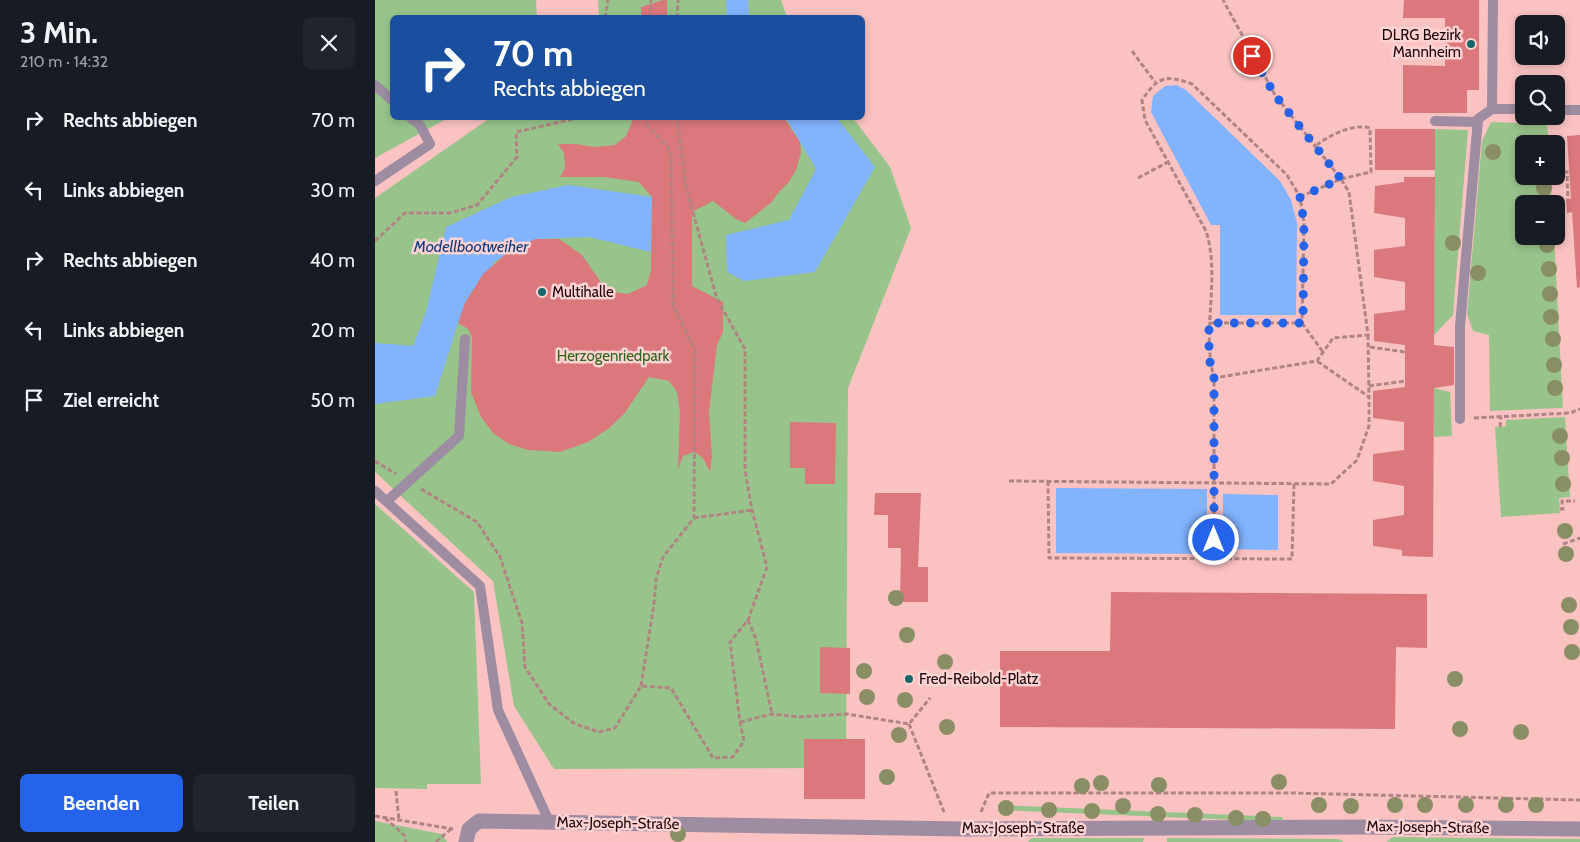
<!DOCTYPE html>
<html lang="de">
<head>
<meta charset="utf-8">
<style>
	body { margin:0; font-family:Cabin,sans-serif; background:#20242c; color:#f1f3f6; height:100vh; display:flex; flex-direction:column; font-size:19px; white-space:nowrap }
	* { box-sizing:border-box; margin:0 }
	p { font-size:16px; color:#9ea1a6 }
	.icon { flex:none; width:28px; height:28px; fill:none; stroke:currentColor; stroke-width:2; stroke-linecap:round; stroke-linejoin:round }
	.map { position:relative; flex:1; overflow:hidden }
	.sheet { display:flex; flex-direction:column; background:#171b24; width:375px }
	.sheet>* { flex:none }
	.guide { position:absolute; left:15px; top:15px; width:475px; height:105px; border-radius:8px; box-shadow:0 2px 8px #0003; background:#1a4fa0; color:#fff; overflow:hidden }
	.fabs { position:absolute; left:1140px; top:15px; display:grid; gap:10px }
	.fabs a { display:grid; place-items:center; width:50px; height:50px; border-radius:8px; background:#171b24; box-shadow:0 2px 8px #0003; font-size:25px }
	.pin { position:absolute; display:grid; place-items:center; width:42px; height:42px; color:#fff; margin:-21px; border:2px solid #fff; border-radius:50%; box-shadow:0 1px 5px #0007 }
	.me { position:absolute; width:55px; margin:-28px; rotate:0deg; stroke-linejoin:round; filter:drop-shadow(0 0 4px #0008) }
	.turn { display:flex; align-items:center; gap:18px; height:105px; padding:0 20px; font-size:22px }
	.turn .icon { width:65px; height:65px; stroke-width:2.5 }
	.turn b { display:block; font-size:35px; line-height:42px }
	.round { display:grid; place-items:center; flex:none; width:52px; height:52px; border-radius:8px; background:#20242c }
	.summary { display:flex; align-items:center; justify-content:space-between; height:85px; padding:0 20px }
	h1 { font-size:30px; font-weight:700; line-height:38px }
	.primary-button { display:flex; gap:10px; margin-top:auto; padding:10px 20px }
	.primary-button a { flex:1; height:58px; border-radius:8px; background:#2563eb; color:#fff; font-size:20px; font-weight:700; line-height:58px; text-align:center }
	.primary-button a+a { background:#20242c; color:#f1f3f6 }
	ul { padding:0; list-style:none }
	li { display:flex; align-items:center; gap:15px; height:70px; padding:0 20px }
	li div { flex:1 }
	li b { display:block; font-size:19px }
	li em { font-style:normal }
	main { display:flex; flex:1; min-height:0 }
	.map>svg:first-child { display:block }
</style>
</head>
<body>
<main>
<section class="sheet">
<div class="summary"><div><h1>3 Min.</h1><p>210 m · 14:32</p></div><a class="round"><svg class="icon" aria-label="close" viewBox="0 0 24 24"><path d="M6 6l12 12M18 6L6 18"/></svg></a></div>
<ul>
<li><svg class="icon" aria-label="right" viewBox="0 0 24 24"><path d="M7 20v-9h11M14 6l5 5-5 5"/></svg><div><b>Rechts abbiegen</b></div><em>70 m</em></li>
<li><svg class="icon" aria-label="left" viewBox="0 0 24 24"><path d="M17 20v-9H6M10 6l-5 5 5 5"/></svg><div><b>Links abbiegen</b></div><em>30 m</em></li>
<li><svg class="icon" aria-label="right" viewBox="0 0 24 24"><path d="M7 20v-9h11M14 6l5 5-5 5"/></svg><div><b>Rechts abbiegen</b></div><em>40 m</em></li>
<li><svg class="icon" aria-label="left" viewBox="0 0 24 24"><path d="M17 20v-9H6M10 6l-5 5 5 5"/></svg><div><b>Links abbiegen</b></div><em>20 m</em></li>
<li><svg class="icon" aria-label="arrive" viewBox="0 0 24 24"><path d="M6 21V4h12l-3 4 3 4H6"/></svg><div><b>Ziel erreicht</b></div><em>50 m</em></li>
</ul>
<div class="primary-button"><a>Beenden</a><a>Teilen</a></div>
</section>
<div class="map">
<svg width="1205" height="842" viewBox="0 0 1205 842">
	<rect width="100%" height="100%" fill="#fbc2c2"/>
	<g fill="#98c48c">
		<polygon points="0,0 161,0 162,17 18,18 18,118 73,118 0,158"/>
		<polygon points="223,0 406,0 412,17 224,17"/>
		<polygon points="115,118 478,118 515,167 536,228 473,388 471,768 179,769 139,706 118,581 0,472 0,198"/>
		<polygon points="1116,122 1172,124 1174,144 1149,144 1149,176 1175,176 1177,204 1149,204 1149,236 1179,236 1188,408 1115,411 1114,335 1098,331 1092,314 1107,141"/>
		<polygon points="1060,129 1093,130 1078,315 1059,335"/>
		<polygon points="1059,388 1075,392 1077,436 1059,437"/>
		<polygon points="1190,417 1195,497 1184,498 1185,513 1126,517 1120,427 1131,426 1131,420"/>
		<polygon points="0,504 99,592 106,784 52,784 52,789 0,788"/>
		<polygon points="623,805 908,817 907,822 623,810"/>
		<polygon points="0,821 67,834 72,842 0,842"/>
		<polygon points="1018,837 1205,839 1205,842 1011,842"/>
		<polygon points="656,838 769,838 768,842 653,842"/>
		<polygon points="792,838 964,839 969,842 792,842"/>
	</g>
	<g fill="#81b3ff">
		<polygon points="351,0 373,0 374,17 352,17"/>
		<polygon points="801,85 811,90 905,181 916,200 922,223 921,315 845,315 845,225 836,225 776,112 778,96 790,86"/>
		<polygon points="411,118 462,118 500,167 440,272 369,281 352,272 351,235 414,220 441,169"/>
		<polygon points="193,185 277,197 276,252 214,237 160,239 119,262 83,323 60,396 0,404 0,343 38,346 51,312 71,227 136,197"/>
		<polygon points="681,488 832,489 832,554 681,553"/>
		<polygon points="848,494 903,495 903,550 848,549"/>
	</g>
	<g fill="#da787b">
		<polygon points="288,0 292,0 292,18 266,18 266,7"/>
		<polygon points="1029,0 1104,0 1104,90 1092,90 1092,113 1028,113 1028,65 1070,66 1070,18 1028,18"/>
		<polygon points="257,118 409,118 425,142 426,153 421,170 414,182 403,193 397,202 370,223 361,219 338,201 317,212 317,286 348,302 348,332 342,345 334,412 337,457 335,472 328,458 319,452 308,456 303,470 305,412 302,392 294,381 274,377 249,414 233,429 213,442 185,452 153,450 134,444 118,433 106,417 96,392 97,338 93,329 83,323 90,303 108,274 133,252 160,239 184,239 207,255 232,291 253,294 272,285 276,270 277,197 264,182 229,177 185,177 190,168 189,153 183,144 201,144 219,147 240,145 251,136 257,122"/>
		<rect x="1000" y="129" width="60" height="41"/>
		<polygon points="1205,135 1205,287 1202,288 1197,212 1192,213 1191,199 1196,199 1192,136"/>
		<polygon points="1029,177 1060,177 1059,345 1079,347 1079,385 1059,388 1058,557 1027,556 1027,550 998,546 998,520 1029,515 1029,486 998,481 998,454 1029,450 1029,422 998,418 998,391 1030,387 1030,345 999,341 999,314 1030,310 1030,282 999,277 999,250 1030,246 1030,218 999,213 1000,186 1029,182"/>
		<polygon points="415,422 461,423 460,484 430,484 430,468 415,468"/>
		<polygon points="500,493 546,493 543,567 553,567 553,602 525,602 526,548 513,548 513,515 499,515"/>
		<polygon points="736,592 1052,594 1052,648 1021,647 1020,729 625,727 625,651 735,651"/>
		<polygon points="445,647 475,648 475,694 445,693"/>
		<rect x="429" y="739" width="61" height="60"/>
	</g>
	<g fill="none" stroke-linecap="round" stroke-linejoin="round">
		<g stroke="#b18484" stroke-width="3" stroke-dasharray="5 2.5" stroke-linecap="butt">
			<polyline points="230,18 233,0"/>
			<polyline points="275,18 276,0"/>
			<polyline points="302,18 303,0"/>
			<polyline points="757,51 780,82"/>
			<polyline points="1181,173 1192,172 1193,199"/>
			<polyline points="763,178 793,162"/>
			<path d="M925,197L966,179L996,172L995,128C977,123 953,136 939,147"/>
			<polyline points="0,241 30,213 75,213 102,205 142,157 141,132 203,118"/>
			<path d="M834,323H927L929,223L925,197L912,175L817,84C790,74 783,77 767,100L770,120L831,231C846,278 826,330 839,378"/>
			<polyline points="927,323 948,352"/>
			<polyline points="993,335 994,396"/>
			<polyline points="995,347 1030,352"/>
			<polyline points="994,386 1030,381"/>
			<polyline points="1099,418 1195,413 1205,409"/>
			<polyline points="1125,427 1126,417"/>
			<polyline points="0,461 21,474"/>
			<polyline points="634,481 956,484 982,460 994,426 994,397 942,361"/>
			<polyline points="673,481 674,558 917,559 919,484"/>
			<polyline points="46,489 102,522 125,557 147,623 150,667 174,704 200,724 224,732 240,728 266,686 296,688 338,758 358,757 369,741 365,722 355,642 373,620 392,567 377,510 370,470 370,349 342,299 311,187 302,118"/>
			<polyline points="1185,509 1188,509 1187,501 1200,501"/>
			<polyline points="319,518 377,510"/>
			<polyline points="1188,544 1205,538"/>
			<polyline points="839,559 839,378 942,361 958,338 993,335 974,192 966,179 900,95 848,0"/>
			<polyline points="373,620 381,639 397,714"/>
			<polyline points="266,686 279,604 281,579 288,557 319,518 320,350 298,305 296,151 271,124 271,118"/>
			<polyline points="365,722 397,714 424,717 472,714 534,724 555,698"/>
			<polyline points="534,724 569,812"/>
			<polyline points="21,791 24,820"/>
			<polyline points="606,812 614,793 917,793 1205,800"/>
			<polyline points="0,816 78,829"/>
			<polyline points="10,818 29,835 31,842"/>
			<polyline points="61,842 76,829"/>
		</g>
		<g stroke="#9d8ca2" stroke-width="10">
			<polyline points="1118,0 1117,109 1149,109"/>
			<polyline points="0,85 18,101"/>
			<polyline points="1181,110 1205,110"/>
			<polyline points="1060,121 1103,122"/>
			<polyline points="0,181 55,144 45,125 36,118"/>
			<polyline points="1085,419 1085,326 1103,119 1117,109"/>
			<polyline points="0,491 105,586 123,710 174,821"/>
			<polyline points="12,501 84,436 90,339"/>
		</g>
		<polyline stroke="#9d8ca2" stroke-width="15" points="91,842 94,829 104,821 587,829 989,827 1205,829"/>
	</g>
	<g fill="#8a8e65">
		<circle cx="1118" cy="152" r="8"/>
		<circle cx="1169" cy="188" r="8"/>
		<circle cx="1078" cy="243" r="8"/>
		<circle cx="1172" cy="245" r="8"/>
		<circle cx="1174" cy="269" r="8"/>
		<circle cx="1103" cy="273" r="8"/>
		<circle cx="1175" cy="294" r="8"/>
		<circle cx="1176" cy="317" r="8"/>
		<circle cx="1178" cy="339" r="8"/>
		<circle cx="1179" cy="365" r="8"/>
		<circle cx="1180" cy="388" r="8"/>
		<circle cx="1185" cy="436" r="8"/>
		<circle cx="1187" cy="458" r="8"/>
		<circle cx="1188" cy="484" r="8"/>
		<circle cx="1190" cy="531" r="8"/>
		<circle cx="1191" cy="554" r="8"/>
		<circle cx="521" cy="598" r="8"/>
		<circle cx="1194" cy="605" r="8"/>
		<circle cx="1196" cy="627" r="8"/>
		<circle cx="532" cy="635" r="8"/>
		<circle cx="1197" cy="652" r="8"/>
		<circle cx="570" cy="662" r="8"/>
		<circle cx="489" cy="671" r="8"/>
		<circle cx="1080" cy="679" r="8"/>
		<circle cx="492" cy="697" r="8"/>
		<circle cx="530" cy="700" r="8"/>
		<circle cx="572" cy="727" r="8"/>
		<circle cx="1085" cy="729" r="8"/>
		<circle cx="1146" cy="732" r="8"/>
		<circle cx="524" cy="735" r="8"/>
		<circle cx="512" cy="777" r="8"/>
		<circle cx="904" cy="782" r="8"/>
		<circle cx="726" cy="783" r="8"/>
		<circle cx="784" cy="785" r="8"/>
		<circle cx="707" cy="786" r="8"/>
		<circle cx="944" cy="805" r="8"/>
		<circle cx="1020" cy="805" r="8"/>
		<circle cx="1050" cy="805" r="8"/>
		<circle cx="1091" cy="805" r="8"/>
		<circle cx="1131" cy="805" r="8"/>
		<circle cx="1161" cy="805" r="8"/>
		<circle cx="748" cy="806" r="8"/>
		<circle cx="976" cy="806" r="8"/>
		<circle cx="631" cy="808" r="8"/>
		<circle cx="674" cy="810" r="8"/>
		<circle cx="717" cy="811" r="8"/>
		<circle cx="783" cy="814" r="8"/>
		<circle cx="820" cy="815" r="8"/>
		<circle cx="861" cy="818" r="8"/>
		<circle cx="888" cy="819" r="8"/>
		<circle cx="303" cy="834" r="8"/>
	</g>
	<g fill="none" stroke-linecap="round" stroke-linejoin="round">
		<polyline stroke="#2563eb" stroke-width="9" stroke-dasharray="0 16.2" points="839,540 839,378 834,358 834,323 928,323 929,223 925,197 966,179 900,95 877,56"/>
	</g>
	<g fill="#186669" stroke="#ffd3d3" stroke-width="2">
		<circle cx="1096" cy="44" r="5"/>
		<circle cx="167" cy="292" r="5"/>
		<circle cx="534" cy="679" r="5"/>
	</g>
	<g text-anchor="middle" stroke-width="5" stroke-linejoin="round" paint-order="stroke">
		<g font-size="15" fill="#1c0607" stroke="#ffd3d3" text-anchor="start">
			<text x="1086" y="40" text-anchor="end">DLRG Bezirk<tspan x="1086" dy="17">Mannheim</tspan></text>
			<text x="177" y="297">Multihalle</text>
			<text x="544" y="684">Fred-Reibold-Platz</text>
		</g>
		<g font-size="15" fill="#2d6419" stroke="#ffd3d3">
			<text x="238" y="361">Herzogenriedpark</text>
		</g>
		<g font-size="15" fill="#1c0607" stroke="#ffd3d3">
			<text transform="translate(243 823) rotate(1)" y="5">Max-Joseph-Straße</text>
			<text transform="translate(1053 827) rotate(1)" y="5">Max-Joseph-Straße</text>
			<text x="648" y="833">Max-Joseph-Straße</text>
		</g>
		<g font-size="16" font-style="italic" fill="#0c397b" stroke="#ffd3d3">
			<text x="96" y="252">Modellbootweiher</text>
		</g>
	</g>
</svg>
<div class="fabs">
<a><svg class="icon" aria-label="sound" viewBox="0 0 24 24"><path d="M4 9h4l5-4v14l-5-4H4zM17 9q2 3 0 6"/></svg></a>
<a><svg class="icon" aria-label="search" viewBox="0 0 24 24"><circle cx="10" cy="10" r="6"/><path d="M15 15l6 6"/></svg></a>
<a>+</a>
<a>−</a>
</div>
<div class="pin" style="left:877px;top:56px;background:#d93025"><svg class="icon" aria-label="arrive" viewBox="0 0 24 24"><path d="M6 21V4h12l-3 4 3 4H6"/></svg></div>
<svg class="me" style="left:839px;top:540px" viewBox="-20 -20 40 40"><circle r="17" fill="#2563eb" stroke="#fff" stroke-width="3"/><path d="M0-11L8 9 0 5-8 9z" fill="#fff"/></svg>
<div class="guide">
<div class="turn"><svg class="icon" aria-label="right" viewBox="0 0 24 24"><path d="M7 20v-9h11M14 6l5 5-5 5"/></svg><div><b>70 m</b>Rechts abbiegen</div></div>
</div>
</div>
</main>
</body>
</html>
